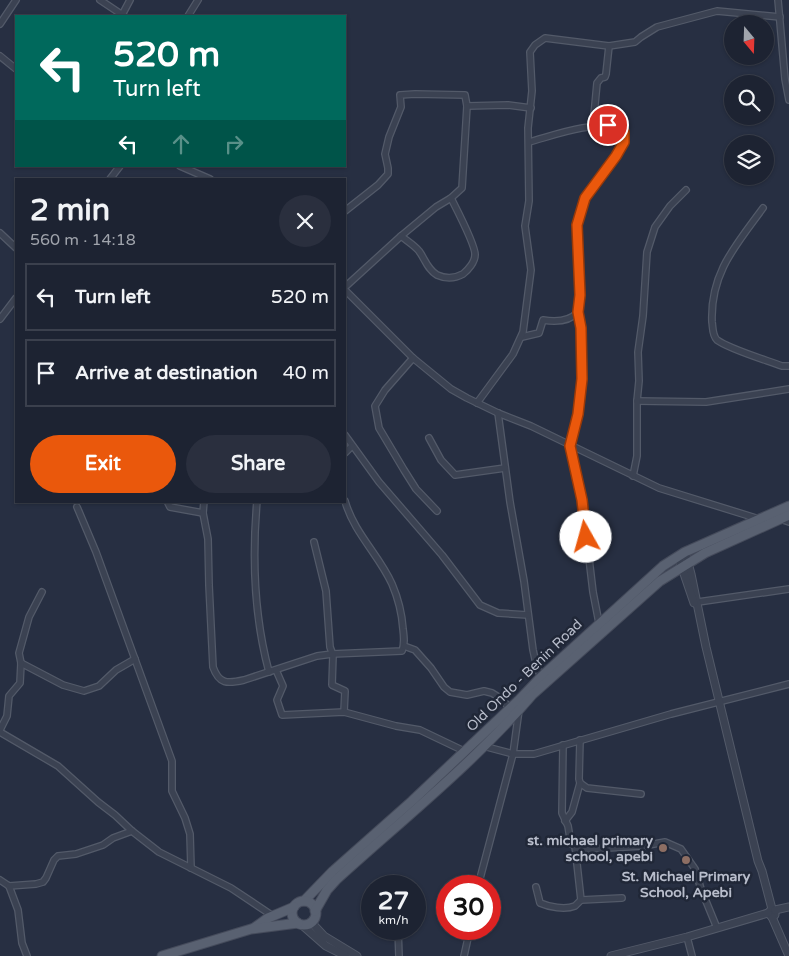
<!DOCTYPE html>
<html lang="en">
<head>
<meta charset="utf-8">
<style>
	body { margin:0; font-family:"Varela Round",sans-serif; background:#2a2f3e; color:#f1f3f6; height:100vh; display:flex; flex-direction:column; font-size:19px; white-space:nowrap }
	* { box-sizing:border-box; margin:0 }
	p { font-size:16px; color:#a0a4ac }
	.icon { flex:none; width:28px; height:28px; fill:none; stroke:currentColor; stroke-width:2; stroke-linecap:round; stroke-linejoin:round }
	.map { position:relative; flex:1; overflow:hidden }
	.drawer { position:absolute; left:15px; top:178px; width:331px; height:325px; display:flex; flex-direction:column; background:#1d2332; border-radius:0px; box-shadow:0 1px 4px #0004,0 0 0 1px #3b404d }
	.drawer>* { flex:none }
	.guide { position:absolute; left:15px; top:15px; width:331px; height:152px; border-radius:0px; box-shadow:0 1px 4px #0004,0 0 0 1px #3b404d; background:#00695c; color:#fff; overflow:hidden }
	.needle { width:32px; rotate:161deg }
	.fabs { position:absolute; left:724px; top:15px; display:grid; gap:10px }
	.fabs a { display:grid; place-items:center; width:50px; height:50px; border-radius:50%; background:#1d2332; box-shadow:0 1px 4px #0004,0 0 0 1px #3b404d; font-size:25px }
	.speed { position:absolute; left:361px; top:875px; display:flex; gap:10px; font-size:25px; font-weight:700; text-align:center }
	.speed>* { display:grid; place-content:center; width:65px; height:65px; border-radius:50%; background:#1d2332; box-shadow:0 1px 4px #0004,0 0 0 1px #3b404d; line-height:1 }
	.speed small { font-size:12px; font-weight:400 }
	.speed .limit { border:8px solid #d22; background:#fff; color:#111 }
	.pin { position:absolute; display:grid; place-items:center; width:42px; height:42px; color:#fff; margin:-21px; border:2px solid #fff; border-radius:50%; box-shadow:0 1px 5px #0007 }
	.me { position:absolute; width:55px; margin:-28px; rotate:353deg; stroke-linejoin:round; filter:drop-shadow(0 0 4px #0008) }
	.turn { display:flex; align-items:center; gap:18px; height:105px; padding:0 15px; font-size:22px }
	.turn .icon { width:65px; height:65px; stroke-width:2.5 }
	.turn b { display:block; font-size:35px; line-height:42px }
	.lanes { display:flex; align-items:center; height:48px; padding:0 15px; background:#0003; justify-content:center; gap:25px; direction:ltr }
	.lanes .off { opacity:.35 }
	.round { display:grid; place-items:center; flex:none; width:52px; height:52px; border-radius:26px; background:#2a2f3e }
	.summary { display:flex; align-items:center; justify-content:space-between; height:85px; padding:0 15px }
	h1 { font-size:30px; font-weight:700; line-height:38px }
	.cta { display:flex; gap:10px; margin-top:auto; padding:10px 15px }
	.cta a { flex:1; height:58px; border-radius:30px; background:#ea580c; color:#fff; font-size:20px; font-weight:700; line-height:58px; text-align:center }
	.cta a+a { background:#2a2f3e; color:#f1f3f6 }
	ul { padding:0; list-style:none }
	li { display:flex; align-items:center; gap:15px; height:68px; margin:0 10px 8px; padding:0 5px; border:2px solid #3b404d; border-radius:0px }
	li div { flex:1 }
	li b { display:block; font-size:19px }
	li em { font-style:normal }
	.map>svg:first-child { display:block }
</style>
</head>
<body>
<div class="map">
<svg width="789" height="956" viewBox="0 0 789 956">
	<rect width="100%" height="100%" fill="#272f42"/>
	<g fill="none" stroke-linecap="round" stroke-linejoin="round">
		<g stroke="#535a69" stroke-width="8">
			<g id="minor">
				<polyline points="100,0 124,16"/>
				<polyline points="778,0 785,79 789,100"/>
				<polyline points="122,15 130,0"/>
				<polyline points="188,16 198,0"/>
				<polyline points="0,24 16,0"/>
				<polyline points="0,56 16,69"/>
				<polyline points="593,126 597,83 601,78 605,77 606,74 609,46"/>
				<path d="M529,142C558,134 591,121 622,128L624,132V142L616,156L585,197L577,225L580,295L578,312L581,328L582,379L578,414L570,446L582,499L593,592L599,623"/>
				<polyline points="180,166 210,179"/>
				<polyline points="110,179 120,166"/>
				<path d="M763,208C736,245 710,273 712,322C713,327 712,335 717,340C729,349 766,360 782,366H789"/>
				<polyline points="345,211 378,185 388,174 388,168 385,154 389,137 401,107 400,95 415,94 465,95 467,106 508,105 531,108"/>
				<polyline points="0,233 16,248"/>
				<path d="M401,236C407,241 414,245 419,251C425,259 427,269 437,275C446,279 454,279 463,274C468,270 475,262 475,255C476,246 456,208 451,198"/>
				<polyline points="345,287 401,236 436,207 451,198 462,188 467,106"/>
				<polyline points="345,290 413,358 451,389 467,398 498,413 531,426 659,488 759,519"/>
				<polyline points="0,319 16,298"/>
				<path d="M522,337L539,333L543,320C555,322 569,322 578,312"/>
				<polyline points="413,358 385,390 375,406 379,428 404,470 416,489 437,511"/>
				<polyline points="637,401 706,402 789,389"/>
				<polyline points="477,403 513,354 523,332 531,270 525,226 529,201 528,128 532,91 530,52 535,45 545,38 609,46 635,42 641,37 657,27 717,11 780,17"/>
				<polyline points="498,413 510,502 524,581 533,650 537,668 541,677"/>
				<polyline points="345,435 379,482 442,555 480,605 498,613 528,615"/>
				<polyline points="429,438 441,460 455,475 505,468"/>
				<polyline points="345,453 352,446"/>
				<polyline points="633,476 637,456 637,401 639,381 638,352 643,316 647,252 655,227 670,206 686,190"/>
				<polyline points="167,501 170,507 203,513"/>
				<path d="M204,501L203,513L208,539L209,585L213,667C219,684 227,684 244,680L317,656L332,654L402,651C405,644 404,637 403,629C402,614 398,598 392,584C379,555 354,533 345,501"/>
				<path d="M257,501C252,558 254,616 269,672"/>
				<polyline points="77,507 96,552 172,761 172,791 185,818 190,834 191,868"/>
				<polyline points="780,519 789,522"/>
				<polyline points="314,542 326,591 330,647 333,655 332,685 345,691 344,712"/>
				<polyline points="698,602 789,589"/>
				<polyline points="404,646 415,650 431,668 444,687 450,692 467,695 484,691 492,693 500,698 512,710"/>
				<polyline points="21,663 63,685 84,691 99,686 116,670 135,659"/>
				<polyline points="276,670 283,686 277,700 282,715 344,712 396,726 420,730 464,751"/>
				<polyline points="0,730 7,716 9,696 20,683 21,663 19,653 29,617 42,592"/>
				<polyline points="0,732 58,766 98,802 115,815 132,831 159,852 231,888 273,916"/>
				<polyline points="580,740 579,779 580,783 587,788 641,794"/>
				<polyline points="563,745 562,813 568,826 571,844 579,848 589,849 643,846 665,842 681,849 695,869 701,889 717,928"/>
				<polyline points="483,746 513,754 534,754 671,714 789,684"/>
				<polyline points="565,821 572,812 580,783"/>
				<polyline points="0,880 9,886 36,884 43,882 46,878 54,860 58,856 76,854 103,845 113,838 132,831"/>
				<polyline points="9,886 18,910 22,943 27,956"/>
				<polyline points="478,886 513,754 519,710"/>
				<path d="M536,887L540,903C549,907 565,910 575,906C576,905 580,901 581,900L575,846"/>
				<polyline points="581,900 622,898"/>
				<polyline points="398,929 399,956"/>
				<polyline points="687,937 692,956"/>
				<polyline points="464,956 470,929"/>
			</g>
		</g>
		<g stroke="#535a69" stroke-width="9">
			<g id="tertiary">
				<polyline points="685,552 691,574 706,647 758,861 762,871 772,909 775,912 775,915 772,917 768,913 772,909"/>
				<polyline points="678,556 694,603"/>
				<polyline points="775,910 789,907"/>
				<polyline points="772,917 789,956"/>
				<polyline points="311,922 324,936 357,956"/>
				<polyline points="301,924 326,946 346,956"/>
				<polyline points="611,956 687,937 768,913"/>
			</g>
		</g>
		<g stroke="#454b5b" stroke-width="11">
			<g id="primary">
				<polyline points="304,901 333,871 412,801 518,701 541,677 663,566 685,552 789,506"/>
				<circle cx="304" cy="913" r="12"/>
				<path d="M315,911L327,890L336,880C402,820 474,763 532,695L660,581L705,553L789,515"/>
				<polyline points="254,928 268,918 294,907"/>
				<polyline points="162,956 251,929 298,923"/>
			</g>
		</g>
		<use href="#minor" stroke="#3b4252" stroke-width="5.5"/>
		<use href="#tertiary" stroke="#3b4252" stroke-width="7"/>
		<use href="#primary" stroke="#596171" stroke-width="9"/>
	</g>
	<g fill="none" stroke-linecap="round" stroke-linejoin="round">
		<g stroke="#983908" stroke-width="12">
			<polyline id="route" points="586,537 582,500 570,446 578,414 582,379 581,328 578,312 580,295 577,225 585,198 616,156 624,142 624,132 622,128 608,125"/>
		</g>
		<use href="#route" stroke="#ea580c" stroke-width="9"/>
	</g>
	<g fill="#8d6e63" stroke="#202737" stroke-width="2">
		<circle cx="663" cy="848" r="5"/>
		<circle cx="686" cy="860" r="5"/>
	</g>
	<g text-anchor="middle" stroke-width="5" stroke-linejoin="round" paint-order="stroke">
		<g font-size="14" fill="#b8bdcb" stroke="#202737">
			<text transform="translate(524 675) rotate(-44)" y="5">Old Ondo - Benin Road</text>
		</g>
		<g font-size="14" font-weight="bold" fill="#b8bdcb" stroke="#202737" text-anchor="end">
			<text x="653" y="845">st. michael primary<tspan x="653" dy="16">school, apebi</tspan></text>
			<text x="686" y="881" text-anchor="middle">St. Michael Primary<tspan x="686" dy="16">School, Apebi</tspan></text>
		</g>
	</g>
</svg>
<div class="fabs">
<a><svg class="needle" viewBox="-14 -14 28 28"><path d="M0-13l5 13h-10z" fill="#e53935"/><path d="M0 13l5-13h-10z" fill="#a0a4ac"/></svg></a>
<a><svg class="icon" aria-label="search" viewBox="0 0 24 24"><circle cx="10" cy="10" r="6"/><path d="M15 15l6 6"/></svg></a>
<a><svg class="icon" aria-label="layers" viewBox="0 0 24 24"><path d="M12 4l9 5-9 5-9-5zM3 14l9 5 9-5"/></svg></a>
</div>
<div class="speed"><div>27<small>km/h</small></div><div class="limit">30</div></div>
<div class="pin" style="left:608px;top:125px;background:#d93025"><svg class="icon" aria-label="arrive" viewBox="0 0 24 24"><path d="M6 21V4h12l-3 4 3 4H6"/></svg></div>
<svg class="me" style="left:586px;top:537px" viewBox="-20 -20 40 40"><circle r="19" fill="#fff"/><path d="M0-13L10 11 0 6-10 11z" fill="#ea580c"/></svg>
<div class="guide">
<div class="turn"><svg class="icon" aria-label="left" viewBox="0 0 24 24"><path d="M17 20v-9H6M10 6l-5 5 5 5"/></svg><div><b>520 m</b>Turn left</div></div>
<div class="lanes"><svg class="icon" aria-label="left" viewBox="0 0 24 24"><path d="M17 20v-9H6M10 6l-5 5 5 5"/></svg><svg class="icon off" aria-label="ahead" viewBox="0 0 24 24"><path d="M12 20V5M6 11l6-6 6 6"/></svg><svg class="icon off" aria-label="right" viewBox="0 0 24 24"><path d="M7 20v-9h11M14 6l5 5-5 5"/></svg></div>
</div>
<section class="drawer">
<div class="summary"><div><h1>2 min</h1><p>560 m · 14:18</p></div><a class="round"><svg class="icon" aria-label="close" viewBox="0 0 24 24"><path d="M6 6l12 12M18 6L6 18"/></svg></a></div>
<ul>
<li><svg class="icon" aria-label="left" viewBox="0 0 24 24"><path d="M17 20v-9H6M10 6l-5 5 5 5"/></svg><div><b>Turn left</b></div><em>520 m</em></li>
<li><svg class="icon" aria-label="arrive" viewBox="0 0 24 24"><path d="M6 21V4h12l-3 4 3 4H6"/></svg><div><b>Arrive at destination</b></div><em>40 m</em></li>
</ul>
<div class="cta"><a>Exit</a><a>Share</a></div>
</section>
</div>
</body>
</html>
